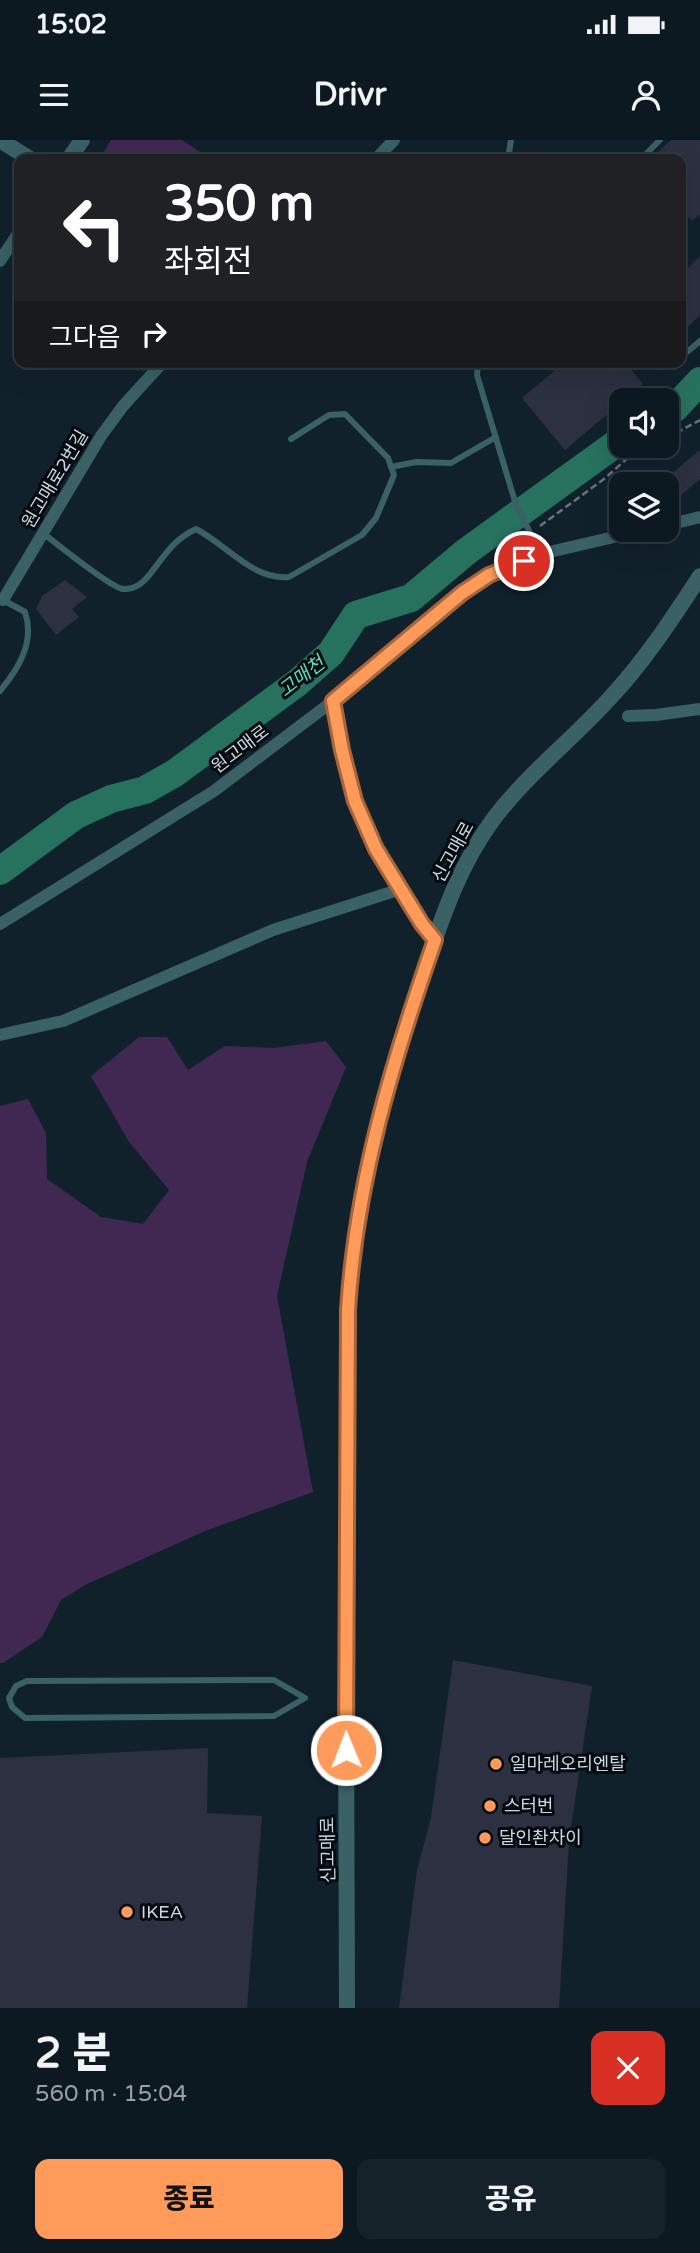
<!DOCTYPE html>
<html lang="ko">
<head>
<meta charset="utf-8">
<style>
	body { margin:0; font-family:"Varela Round","Noto Sans KR",sans-serif; background:#16222a; color:#f1f3f6; height:100vh; display:flex; flex-direction:column; font-size:26px; white-space:nowrap }
	* { box-sizing:border-box; margin:0 }
	p { font-size:23px; color:#9aa0a5 }
	.icon { flex:none; width:38px; height:38px; fill:none; stroke:currentColor; stroke-width:2; stroke-linecap:round; stroke-linejoin:round }
	.map { position:relative; height:1868px; overflow:hidden }
	.sheet { display:flex; flex-direction:column; background:#0d1921; flex:1 }
	.sheet>* { flex:none }
	.banner { position:absolute; left:14px; top:14px; width:672px; height:214px; border-radius:14px; box-shadow:0 7px 28px #0002,0 0 0 2px #2d383f; background:#202124; color:#fff; overflow:hidden }
	.tools { position:absolute; left:609px; top:248px; display:grid; gap:14px }
	.tools a { display:grid; place-items:center; width:70px; height:70px; border-radius:14px; background:#0d1921; box-shadow:0 7px 28px #0002,0 0 0 2px #2d383f; font-size:35px }
	.pin { position:absolute; display:grid; place-items:center; width:60px; height:60px; color:#fff; margin:-30px; border:4px solid #fff; border-radius:50%; box-shadow:0 2px 7px #0007 }
	.me { position:absolute; width:77px; margin:-38px; rotate:359deg; stroke-linejoin:round; filter:drop-shadow(0 0 5px #0008) }
	.turn { display:flex; align-items:center; gap:24px; height:147px; padding:0 35px; font-size:32px }
	.turn .icon { width:91px; height:91px; stroke-width:2.5 }
	.turn b { display:block; font-size:49px; line-height:60px }
	.then { display:flex; align-items:center; height:66px; padding:0 35px; background:#0003; gap:14px; font-size:26px }
	.round { display:grid; place-items:center; flex:none; width:74px; height:74px; border-radius:14px; background:#16222a }
	.headline { display:flex; align-items:center; justify-content:space-between; height:119px; padding:0 35px }
	h1 { font-size:42px; font-weight:800; line-height:52px }
	.primary-button { display:flex; gap:14px; margin-top:auto; padding:14px 35px }
	.primary-button a { flex:1; height:80px; border-radius:14px; background:#ff9b5a; color:#111; font-size:28px; font-weight:800; line-height:80px; text-align:center }
	.primary-button a+a { background:#16222a; color:#f1f3f6 }
	.status { display:flex; justify-content:space-between; align-items:center; height:49px; padding:0 35px; background:#0d1921; direction:ltr }
	.status svg { height:19px; fill:currentColor }
	header { display:flex; justify-content:space-between; align-items:center; height:91px; padding:0 35px; background:#0d1921; font-size:32px; font-weight:800 }
	.map>svg:first-child { display:block }
</style>
</head>
<body>
<div class="status"><b>15:02</b><svg viewBox="0 0 49 12"><path d="M0 12V9h3v3zM5 12V6h3v6zM10 12V3h3v9zM15 12V0h3v12zM26 1h20v11H26zM47 4h2v5h-2z"/></svg></div>
<header><svg class="icon" aria-label="menu" viewBox="0 0 24 24"><path d="M4 6h16M4 12h16M4 18h16"/></svg>Drivr<svg class="icon" aria-label="person" viewBox="0 0 24 24"><circle cx="12" cy="8" r="4"/><path d="M4 21q1-7 8-7t8 7"/></svg></header>
<div class="map">
<svg width="700" height="1868" viewBox="0 0 700 1868">
	<rect width="100%" height="100%" fill="#11212c"/>
	<g fill="#402853">
		<polygon points="111,0 182,0 211,19 104,19 102,15"/>
		<polygon points="139,897 167,897 188,930 225,906 274,908 326,901 346,927 307,1022 277,1156 313,1352 205,1391 85,1445 61,1460 42,1497 3,1523 0,1523 0,966 28,959 46,993 47,1039 101,1077 143,1084 169,1050 129,1002 91,936"/>
	</g>
	<g fill="none" stroke-linecap="round" stroke-linejoin="round">
		<g stroke="#27725f" stroke-width="28">
			<polyline points="667,273 675,268 700,241"/>
			<polyline points="0,731 76,675 111,659 145,650 175,633 297,543 331,513 356,475 411,458 467,411 621,300"/>
		</g>
	</g>
	<g fill="#2d3041">
		<polygon points="671,0 700,0 700,74 692,81 681,69 681,19 650,19"/>
		<polygon points="700,116 700,175 681,194 681,135"/>
		<polygon points="565,222 625,222 643,244 565,310 522,258"/>
		<polygon points="700,310 700,339 679,357 665,339"/>
		<polygon points="65,440 87,457 72,469 79,477 56,495 36,469 42,456"/>
		<polygon points="453,1520 592,1546 569,1701 559,1868 399,1868 417,1730 431,1678"/>
		<polygon points="208,1608 207,1673 262,1676 247,1868 0,1868 0,1618"/>
	</g>
	<g fill="none" stroke-linecap="round" stroke-linejoin="round">
		<g stroke="#66747d" stroke-width="2.5" stroke-dasharray="7 3.5" stroke-linecap="butt">
			<polyline points="667,298 700,280"/>
			<polyline points="540,386 604,339 629,317 650,306"/>
		</g>
		<g stroke="#396166" stroke-width="6">
			<polyline points="508,19 511,0"/>
			<polyline points="641,19 660,0"/>
			<polyline points="681,217 700,201"/>
			<polyline points="478,222 477,235 516,365 541,414"/>
			<polyline points="391,327 416,322 451,323 496,297"/>
			<path d="M43,393C57,404 110,447 123,449C135,450 144,442 150,434C166,414 173,400 196,389C227,405 252,440 289,437L362,395L376,378L394,335L388,318L345,274L329,275L291,299"/>
			<path d="M0,551C19,528 35,502 25,472L3,460"/>
			<polygon points="274,1540 305,1558 274,1576 25,1578 12,1567 9,1558 16,1546 27,1541"/>
		</g>
		<g stroke="#396166" stroke-width="12">
			<polyline points="376,19 394,0"/>
			<polyline points="0,121 19,92"/>
			<polyline points="667,385 700,377"/>
			<polyline points="3,460 101,296 123,266 163,222"/>
			<polyline points="333,561 342,610 355,661 376,709 422,784 435,800"/>
			<polyline points="628,576 656,575 700,569"/>
			<polyline points="0,784 214,651 333,561 462,453 489,435 541,414 644,390"/>
			<polyline points="0,895 63,881 273,790 401,749"/>
		</g>
		<g stroke="#396166" stroke-width="16">
			<polyline points="0,0 30,19"/>
			<polyline points="69,19 82,0"/>
			<path d="M347,1868L346,1558L348,1170C356,1052 386,941 424,830C442,778 459,726 492,681C525,636 571,601 609,559C644,522 672,479 700,436"/>
		</g>
	</g>
	<g fill="none" stroke-linecap="round" stroke-linejoin="round">
		<g stroke="#a6653a" stroke-width="18">
			<path id="route" d="M346,1610L348,1170C356,1041 393,920 435,800L422,784L376,709L355,661L342,610L333,561L462,453L489,435L524,421"/>
		</g>
		<use href="#route" stroke="#ff9b5a" stroke-width="12"/>
	</g>
	<g fill="#ff9b5a" stroke="#040a0f" stroke-width="2.5">
		<circle cx="496" cy="1624" r="7"/>
		<circle cx="490" cy="1666" r="7"/>
		<circle cx="485" cy="1698" r="7"/>
		<circle cx="127" cy="1772" r="7"/>
	</g>
	<g text-anchor="middle" stroke-width="6" stroke-linejoin="round" paint-order="stroke">
		<g font-size="18" fill="#cdd7df" stroke="#040a0f">
			<text transform="translate(55 339) rotate(-59)" y="6">원고매로2번길</text>
			<text transform="translate(240 609) rotate(-37)" y="6">원고매로</text>
			<text transform="translate(453 712) rotate(-61)" y="6">신고매로</text>
			<text transform="translate(328 1710) rotate(-91)" y="6">신고매로</text>
		</g>
		<g font-size="18" fill="#cdd7df" stroke="#040a0f" text-anchor="start">
			<text x="510" y="1630">일마레오리엔탈</text>
			<text x="504" y="1672">스터번</text>
			<text x="499" y="1704">달인촨차이</text>
			<text x="141" y="1778">IKEA</text>
		</g>
		<g font-size="19" font-style="italic" fill="#56e0bc" stroke="#040a0f">
			<text transform="translate(301 536) rotate(-38)" y="7">고매천</text>
		</g>
	</g>
</svg>
<div class="tools">
<a><svg class="icon" aria-label="sound" viewBox="0 0 24 24"><path d="M4 9h4l5-4v14l-5-4H4zM17 9q2 3 0 6"/></svg></a>
<a><svg class="icon" aria-label="layers" viewBox="0 0 24 24"><path d="M12 4l9 5-9 5-9-5zM3 14l9 5 9-5"/></svg></a>
</div>
<div class="pin" style="left:524px;top:421px;background:#d93025"><svg class="icon" aria-label="arrive" viewBox="0 0 24 24"><path d="M6 21V4h12l-3 4 3 4H6"/></svg></div>
<svg class="me" style="left:346px;top:1610px" viewBox="-20 -20 40 40"><circle r="17" fill="#ff9b5a" stroke="#fff" stroke-width="3"/><path d="M0-11L8 9 0 5-8 9z" fill="#fff"/></svg>
<div class="banner">
<div class="turn"><svg class="icon" aria-label="left" viewBox="0 0 24 24"><path d="M17 20v-9H6M10 6l-5 5 5 5"/></svg><div><b>350 m</b>좌회전</div></div>
<div class="then">그다음<svg class="icon" aria-label="right" viewBox="0 0 24 24"><path d="M7 20v-9h11M14 6l5 5-5 5"/></svg></div>
</div>
</div>
<section class="sheet">
<div class="headline"><div><h1>2 분</h1><p>560 m · 15:04</p></div><a class="round" style="background:#d93025;color:#fff"><svg class="icon" aria-label="close" viewBox="0 0 24 24"><path d="M6 6l12 12M18 6L6 18"/></svg></a></div>
<div class="primary-button"><a>종료</a><a>공유</a></div>
</section>
</body>
</html>
